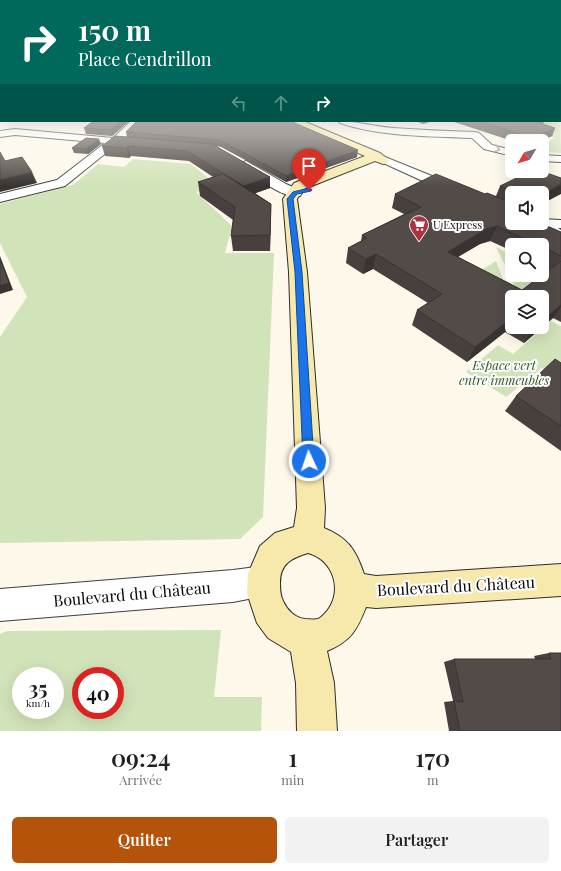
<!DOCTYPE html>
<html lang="fr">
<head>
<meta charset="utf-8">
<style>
	body { margin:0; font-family:"Playfair Display",serif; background:#f2f2f2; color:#202124; height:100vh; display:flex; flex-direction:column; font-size:15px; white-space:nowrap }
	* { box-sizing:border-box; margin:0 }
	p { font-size:13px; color:#757577 }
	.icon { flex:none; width:22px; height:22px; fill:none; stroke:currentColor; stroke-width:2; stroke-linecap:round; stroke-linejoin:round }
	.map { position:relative; height:731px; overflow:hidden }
	.drawer { display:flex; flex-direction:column; background:#fff; flex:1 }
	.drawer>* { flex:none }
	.top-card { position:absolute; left:0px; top:0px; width:561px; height:122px; box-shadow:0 4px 16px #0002; background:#00695c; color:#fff; overflow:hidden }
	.needle { width:26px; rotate:232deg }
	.tools { position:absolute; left:505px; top:134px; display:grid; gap:8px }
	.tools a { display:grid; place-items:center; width:44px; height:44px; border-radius:6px; background:#fff; box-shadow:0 4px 16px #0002; font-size:20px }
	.speed { position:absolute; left:12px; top:667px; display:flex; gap:8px; font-size:20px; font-weight:700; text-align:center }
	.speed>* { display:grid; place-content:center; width:52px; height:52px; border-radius:50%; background:#fff; box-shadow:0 4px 16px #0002; line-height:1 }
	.speed small { font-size:10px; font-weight:400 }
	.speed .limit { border:6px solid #d22; background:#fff; color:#111 }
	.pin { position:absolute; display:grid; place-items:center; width:34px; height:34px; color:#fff; margin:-41px -17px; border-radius:50% 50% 50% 0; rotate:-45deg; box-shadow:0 0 4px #0007 }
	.pin .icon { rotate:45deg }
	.me { position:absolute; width:44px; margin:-22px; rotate:357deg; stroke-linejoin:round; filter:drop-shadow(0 0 3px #0008) }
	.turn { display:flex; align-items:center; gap:14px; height:84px; padding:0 12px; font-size:18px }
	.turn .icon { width:52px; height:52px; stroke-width:2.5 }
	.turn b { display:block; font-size:28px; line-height:34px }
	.lanes { display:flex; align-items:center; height:38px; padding:0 12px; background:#0003; justify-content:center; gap:20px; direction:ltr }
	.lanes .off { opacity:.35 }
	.eta { display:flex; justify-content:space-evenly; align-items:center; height:68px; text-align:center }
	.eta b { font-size:24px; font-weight:600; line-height:28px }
	.primary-button { display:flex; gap:8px; margin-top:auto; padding:8px 12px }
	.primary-button a { flex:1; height:46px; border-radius:6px; background:#b45309; color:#fff; font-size:16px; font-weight:600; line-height:46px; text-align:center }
	.primary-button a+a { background:#f2f2f2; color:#202124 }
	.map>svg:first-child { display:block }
</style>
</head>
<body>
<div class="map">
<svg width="561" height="731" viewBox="0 0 561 731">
	<rect width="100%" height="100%" fill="#fdf8ea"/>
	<g fill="#d1e3b8" fill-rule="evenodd">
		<polygon points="560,99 561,153 542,152 542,146 555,138 536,130 534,121 560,121"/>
		<polygon points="133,159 191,164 218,186 196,192 232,226 225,253 274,253 263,517 240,539 0,543 0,337 27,297 0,243 0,204 73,185 98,164 124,167"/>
		<polygon points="496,247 512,255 512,275 541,275 518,292"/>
		<polygon points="496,261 508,293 475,274"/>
		<polygon points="551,321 561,326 561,379 542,368 506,397 466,372 498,345 513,354"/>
		<path d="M221,630L214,697H262L261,731H0V634L7,631ZM21,676H55V710H21ZM81,676H115V710H81Z"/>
	</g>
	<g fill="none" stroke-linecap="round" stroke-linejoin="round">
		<polygon fill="#4395be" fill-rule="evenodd" points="560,102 561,103 561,105 560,104"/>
		<g stroke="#3e3e3e" stroke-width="2">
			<g id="street">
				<rect x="560" y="88" width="1" height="4"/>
				<polygon points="131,121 142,121 124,139 141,141 142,143 141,145 117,144 65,186 0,202 0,194 57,180 105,143 15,135 0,137 0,131 15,129 113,138"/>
				<path d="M338,121C357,121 375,127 394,128C421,130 448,131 475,132L479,133L492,145L512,150V156L484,149L472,138C428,136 382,137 340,123Z"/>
				<polygon points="542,155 561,156 561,162 542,161"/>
				<polygon points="385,157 459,187 460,190 459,193 449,193 381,162 379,160 381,158"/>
				<path d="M246,161L286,184L300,190L302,193L300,196C284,200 255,176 242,167L240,165L242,163Z"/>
				<polygon points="542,219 561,220 561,228 558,228 561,230 561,239 528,226 526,223 542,223"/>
				<polygon points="263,566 274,570 278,581 274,592 263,596 233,602 0,621 0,589 233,570"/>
			</g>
		</g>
		<g stroke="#2d2d2d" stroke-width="2">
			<path id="secondary" d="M289,121H303L380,153L389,160L387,163L383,164L375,161L304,189L297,199L307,272L325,508L324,528C348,538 356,550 364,574L376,576L561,564V596L376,608L366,607C357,630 351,641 327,651L334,683L337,731H297L296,683L291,652L268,638L257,623L247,593L248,574L260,546L275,533L294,527L297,508L289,272L283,199L294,183L365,156L290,123ZM308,553C334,560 343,591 327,611C324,614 321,618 318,619C314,620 309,619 305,619C295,618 287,610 283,601C280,595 280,589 280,583C280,564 291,558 308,553Z"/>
		</g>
		<use href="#street" fill="#fff" fill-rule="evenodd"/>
		<use href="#secondary" fill="#f7e9ac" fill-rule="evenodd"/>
	</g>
	<g fill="#47403e" fill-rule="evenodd">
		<polygon points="94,121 129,121 112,136 86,134 84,128"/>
		<polygon points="137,121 357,157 286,182 221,147 215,146 270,177 270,188 255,193 271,204 270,251 233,251 231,236 233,220 200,196 198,182 213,177 189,161 131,156 129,158 105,156 102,146 127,137 126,132"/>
		<polygon points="415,121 432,121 423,124"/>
		<polygon points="451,121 544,121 543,124 555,128 552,136 540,141 512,141"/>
		<polygon points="101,144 88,154 74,153 72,148"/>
		<path d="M500,186L561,194L512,193V223L561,232V322L553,318L524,343L505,332L467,362L412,325L417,310L428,303L373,269L363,274L346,263L348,248L361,241L362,235L404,214L392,208L395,194H485L496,196ZM490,241L512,251V245H542V266L549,269L522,290L458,257L480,244ZM512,297L542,327H512Z"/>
		<polygon points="561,363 561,451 505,411 516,396"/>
		<polygon points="549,653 561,653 561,731 449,731 444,702 453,701 444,662 454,659 535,659 534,656"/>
	</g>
	<g fill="#393432">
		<polygon points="1,115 1,121 8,121 0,122 0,116"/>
		<polygon points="121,121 129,121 112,136 111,130"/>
		<polygon points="424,121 432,121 423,124"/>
		<polygon points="533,121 544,121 543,124"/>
		<polygon points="555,128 552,136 540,141 531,141 532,138"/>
		<polygon points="99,139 101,144 88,154 86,149"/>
		<polygon points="128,146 131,156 129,158 126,148"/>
		<polygon points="358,150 357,157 286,182 286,176"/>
		<polygon points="32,172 37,183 0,192 0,180"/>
		<polygon points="270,177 270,188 245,197 244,186"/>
		<polygon points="561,184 561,194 542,204 542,195"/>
		<polygon points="271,204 271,218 270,251 270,235"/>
		<polygon points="497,226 490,241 480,244 442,266 448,252 486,229"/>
		<polygon points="376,254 373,269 363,274 366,259"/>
		<polygon points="0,256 13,290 0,294"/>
		<polygon points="561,305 561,307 553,318 524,343 534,328 535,327 542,327 542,321"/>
		<polygon points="512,318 512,320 505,332 467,362 475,347"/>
	</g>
	<g fill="#524b48" stroke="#393432">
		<polygon points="0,84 1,84 1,115 0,116"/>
		<polygon points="94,121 121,121 111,130 84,128"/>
		<polygon points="137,121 290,121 358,150 286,176 220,140 126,132"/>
		<polygon points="479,121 533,121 555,128 532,138"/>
		<polygon points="115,136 212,144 270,177 244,186 187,151 128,146 126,148 102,146"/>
		<polygon points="86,138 99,139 86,149 72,148"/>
		<polygon points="0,152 5,161 22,157 32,172 0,180"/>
		<polygon points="531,171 540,174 544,172 561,178 561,184 542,195 542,193 516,193 500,186"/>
		<polygon points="223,174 271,204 270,235 231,236 235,207 198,182"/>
		<polygon points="436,174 485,194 487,193 512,203 512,223 540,223 561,232 561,256 542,247 542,245 537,245 497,226 486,229 448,252 522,290 561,261 561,305 542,321 542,297 512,297 512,318 475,347 417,310 442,294 376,254 366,259 348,248 367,238 362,235 421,207 395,194"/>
		<polygon points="0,259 9,283 0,286"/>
		<polygon points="555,359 561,363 561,426 516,396"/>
		<polygon points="549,653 561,653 561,731 460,731 454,701 463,702 454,659 551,659"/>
	</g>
	<defs><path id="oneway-chevron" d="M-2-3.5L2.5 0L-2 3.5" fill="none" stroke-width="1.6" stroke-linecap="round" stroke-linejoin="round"/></defs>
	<use stroke="#9d9d9d" href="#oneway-chevron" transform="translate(497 149) rotate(18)"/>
	<linearGradient id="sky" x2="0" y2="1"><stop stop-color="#93c4eb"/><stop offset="0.45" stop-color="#fefcf6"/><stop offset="1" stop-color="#fefcf6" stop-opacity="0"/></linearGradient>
	<rect width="561" height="186" fill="url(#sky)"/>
	<polygon fill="#1a73e8" stroke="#114b97" points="309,188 312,190 311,191 297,194 293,199 302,272 314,461 313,464 309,466 305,464 303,461 295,272 287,199 293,192"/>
	<defs>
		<g id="supermarket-pin" transform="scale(1)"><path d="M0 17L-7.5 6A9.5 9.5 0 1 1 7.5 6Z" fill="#ab3240" stroke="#fff"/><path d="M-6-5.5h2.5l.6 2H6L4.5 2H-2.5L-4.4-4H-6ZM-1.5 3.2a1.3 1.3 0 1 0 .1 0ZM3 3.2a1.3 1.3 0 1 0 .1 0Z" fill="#fff"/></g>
	</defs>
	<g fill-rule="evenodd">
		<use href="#supermarket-pin" x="419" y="225"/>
	</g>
	<g text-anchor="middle" stroke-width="4" stroke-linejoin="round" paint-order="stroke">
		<g font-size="11" fill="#0b0b0b" stroke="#fff" text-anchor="start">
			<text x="433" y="229">U Express</text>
		</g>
		<g font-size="13" font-style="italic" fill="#325b22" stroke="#fff">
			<text x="504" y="370">Espace vert<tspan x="504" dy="15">entre immeubles</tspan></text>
		</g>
		<g font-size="16" fill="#0b0b0b" stroke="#fff">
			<text transform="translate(456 586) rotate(-3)" y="6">Boulevard du Château</text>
			<text transform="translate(132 594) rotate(-5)" y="6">Boulevard du Château</text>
		</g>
	</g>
</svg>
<div class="tools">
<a><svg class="needle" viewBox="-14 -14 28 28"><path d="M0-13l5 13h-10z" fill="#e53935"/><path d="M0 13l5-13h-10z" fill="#757577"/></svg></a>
<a><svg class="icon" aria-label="sound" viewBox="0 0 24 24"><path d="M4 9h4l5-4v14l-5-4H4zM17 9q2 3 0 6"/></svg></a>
<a><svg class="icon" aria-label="search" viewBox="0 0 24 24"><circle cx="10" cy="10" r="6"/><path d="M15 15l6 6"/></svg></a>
<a><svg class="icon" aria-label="layers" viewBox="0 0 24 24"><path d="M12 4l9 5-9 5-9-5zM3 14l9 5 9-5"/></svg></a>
</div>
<div class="speed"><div>35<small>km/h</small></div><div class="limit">40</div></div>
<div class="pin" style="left:309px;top:190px;background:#d93025"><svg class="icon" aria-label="arrive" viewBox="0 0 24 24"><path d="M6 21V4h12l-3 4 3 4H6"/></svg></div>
<svg class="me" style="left:309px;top:461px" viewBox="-20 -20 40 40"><circle r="17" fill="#1a73e8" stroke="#fff" stroke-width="3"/><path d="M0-11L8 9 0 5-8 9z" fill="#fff"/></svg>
<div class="top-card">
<div class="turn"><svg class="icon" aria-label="right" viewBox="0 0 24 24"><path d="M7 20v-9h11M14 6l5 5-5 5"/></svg><div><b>150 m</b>Place Cendrillon</div></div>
<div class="lanes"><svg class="icon off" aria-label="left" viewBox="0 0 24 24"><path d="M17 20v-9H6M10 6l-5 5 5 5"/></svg><svg class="icon off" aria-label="ahead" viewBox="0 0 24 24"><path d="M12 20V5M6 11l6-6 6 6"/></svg><svg class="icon" aria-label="right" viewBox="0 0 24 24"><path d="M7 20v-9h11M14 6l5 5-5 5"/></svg></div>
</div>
</div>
<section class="drawer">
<div class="eta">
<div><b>09:24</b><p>Arrivée</p></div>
<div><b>1</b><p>min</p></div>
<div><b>170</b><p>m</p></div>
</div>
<div class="primary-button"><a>Quitter</a><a>Partager</a></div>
</section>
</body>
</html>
